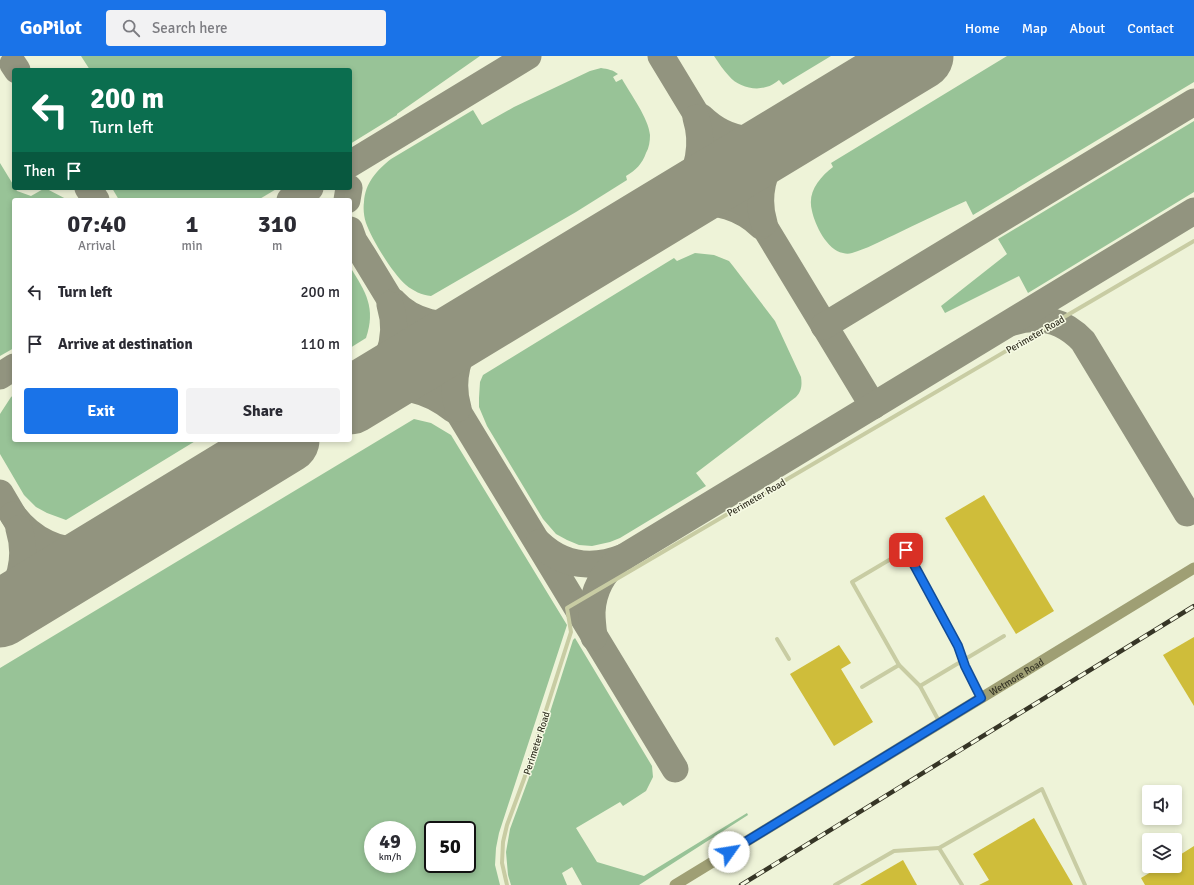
<!DOCTYPE html>
<html lang="en">
<head>
<meta charset="utf-8">
<style>
	body { margin:0; font-family:Signika,sans-serif; background:#f2f2f3; color:#2b2b33; height:100vh; display:flex; flex-direction:column; font-size:15px; white-space:nowrap }
	* { box-sizing:border-box; margin:0 }
	p { font-size:13px; color:#7c7c81 }
	.icon { flex:none; width:22px; height:22px; fill:none; stroke:currentColor; stroke-width:2; stroke-linecap:round; stroke-linejoin:round }
	.map { position:relative; flex:1; overflow:hidden }
	.details { position:absolute; left:12px; top:142px; width:340px; height:244px; display:flex; flex-direction:column; background:#fff; border-radius:4px; box-shadow:0 2px 6px #0003 }
	.details>* { flex:none }
	.hud { position:absolute; left:12px; top:12px; width:340px; height:122px; border-radius:4px; box-shadow:0 2px 6px #0003; background:#0b6e4f; color:#fff; overflow:hidden }
	.buttons { position:absolute; left:1142px; top:729px; display:grid; gap:8px }
	.buttons a { display:grid; place-items:center; width:40px; height:40px; border-radius:4px; background:#fff; box-shadow:0 2px 6px #0003; font-size:20px }
	.speed { position:absolute; left:364px; top:765px; display:flex; gap:8px; font-size:20px; font-weight:700; text-align:center }
	.speed>* { display:grid; place-content:center; width:52px; height:52px; border-radius:50%; background:#fff; box-shadow:0 2px 6px #0003; line-height:1 }
	.speed small { font-size:10px; font-weight:400 }
	.speed .limit { border:2px solid #111; border-radius:6px; background:#fff; color:#111 }
	.pin { position:absolute; display:grid; place-items:center; width:34px; height:34px; color:#fff; margin:-17px; border-radius:8px; box-shadow:0 2px 6px #0006 }
	.me { position:absolute; width:44px; margin:-22px; rotate:58deg; stroke-linejoin:round; filter:drop-shadow(0 0 3px #0008) }
	.turn { display:flex; align-items:center; gap:14px; height:84px; padding:0 12px; font-size:18px }
	.turn .icon { width:52px; height:52px; stroke-width:2.5 }
	.turn b { display:block; font-size:28px; line-height:34px }
	.then { display:flex; align-items:center; height:38px; padding:0 12px; background:#0003; gap:8px; font-size:15px }
	.eta { display:flex; justify-content:space-evenly; align-items:center; height:68px; text-align:center }
	.eta b { font-size:24px; font-weight:800; line-height:28px }
	.cta { display:flex; gap:8px; margin-top:auto; padding:8px 12px }
	.cta a { flex:1; height:46px; border-radius:4px; background:#1a73e8; color:#fff; font-size:16px; font-weight:800; line-height:46px; text-align:center }
	.cta a+a { background:#f2f2f3; color:#2b2b33 }
	ul { padding:0; list-style:none }
	li { display:flex; align-items:center; gap:12px; height:52px; padding:0 12px }
	li div { flex:1 }
	li b { display:block; font-size:15px }
	li em { font-style:normal }
	header { display:flex; align-items:center; gap:24px; box-sizing:border-box; height:56px; padding:0 20px; background:#1a73e8; color:#fff }
	header strong { font-size:19px }
	nav { display:flex; gap:22px; margin-inline-start:auto; font-size:14px }
	.search { width:280px; height:36px; background:#f2f2f3; display:flex; align-items:center; gap:10px; box-sizing:border-box; padding:0 14px; border-radius:4px; color:#7c7c81; font-size:15px }
	.map>svg:first-child { display:block }
</style>
</head>
<body>
<header>
<strong>GoPilot</strong>
<div class="search"><svg class="icon" aria-label="search" viewBox="0 0 24 24"><circle cx="10" cy="10" r="6"/><path d="M15 15l6 6"/></svg>Search here</div>
<nav><a>Home</a><a>Map</a><a>About</a><a>Contact</a></nav>
</header>
<div class="map">
<svg width="1194" height="829" viewBox="0 0 1194 829">
	<rect width="100%" height="100%" fill="#eef3d8"/>
	<g fill="#98c397" fill-rule="evenodd">
		<polygon points="81,0 480,0 397,58 397,59 350,88 350,14 90,14"/>
		<path d="M714,0H831L783,29L779,24C775,27 771,30 766,31C754,35 737,30 729,20C723,14 719,7 714,0Z"/>
		<path d="M1007,0H1194V26L973,159L966,145C942,156 918,167 894,179C881,185 866,193 852,197C849,198 846,198 843,197C827,194 815,169 812,155C807,136 819,122 833,111L831,107Z"/>
		<path d="M601,12C608,13 613,14 618,18L613,21L616,26L622,23C630,37 649,63 650,79C650,85 649,92 646,97C642,108 636,114 626,120L627,124L576,156L431,240C422,239 413,235 406,229C393,218 372,184 366,167C364,161 363,153 364,146C365,127 377,114 391,103L473,54L482,69L514,51L590,15Z"/>
		<polygon points="1194,65 1194,136 1028,237 1019,220 945,257 941,250 1007,198 998,183"/>
		<polygon points="0,107 14,130 14,132 15,132 17,135 31,140 45,132 68,144 14,144 14,292 0,300"/>
		<polygon points="112,132 278,132 258,144 119,144"/>
		<path d="M695,197L714,199L729,205L733,210L775,265L801,321C802,328 802,335 796,341L696,417L706,430L620,482L610,486L592,490L579,489L567,484L556,478L543,463L487,370L479,351V342L480,326L483,319L674,202L677,205Z"/>
		<path d="M350,211C366,236 376,252 366,282L350,292Z"/>
		<polygon points="14,339 14,384 197,384 66,464 47,457 36,451 24,439 0,398 0,358 11,341"/>
		<path d="M414,363L431,367L451,379L567,569L499,777L496,792L495,809L500,829H0V612ZM373,774H407V808H373ZM433,774H467V808H433Z"/>
		<polygon points="575,582 652,710 653,721 646,735 623,750 620,746 576,772 597,806 644,820 747,757 748,759 639,829 582,829 572,811 562,817 567,829 511,829 508,819 506,796 510,773 531,716 573,584"/>
	</g>
	<g fill="none" stroke-linecap="round" stroke-linejoin="round">
		<g stroke="#92947f" stroke-width="27">
			<polyline points="661,0 873,350"/>
			<polyline points="13,8 17,14"/>
			<path d="M701,61C731,90 761,87 797,75"/>
			<polyline points="350,108 528,0"/>
			<polyline points="88,132 96,144"/>
			<polyline points="290,144 310,132"/>
			<polyline points="347,144 349,132"/>
			<path d="M664,157C672,153 681,149 690,148C715,143 743,152 761,170"/>
			<path d="M656,160C665,153 675,146 682,137C699,117 704,87 696,62"/>
			<path d="M764,167C756,141 763,113 779,92C785,86 791,80 797,75"/>
			<polyline points="350,174 354,185 363,199 675,713"/>
			<path d="M394,246C412,266 444,273 469,267C479,264 487,260 496,257"/>
			<path d="M1013,266C1039,258 1064,265 1083,285L1187,457"/>
			<polyline points="824,270 1194,46"/>
			<polyline points="0,320 14,311"/>
			<path d="M355,340C386,320 401,284 390,249"/>
			<path d="M350,348C357,345 363,340 369,337C399,325 430,334 454,354"/>
			<path d="M458,352C450,325 457,296 476,274C481,269 488,266 493,260"/>
			<polyline points="0,437 53,526"/>
			<path d="M13,459C31,483 60,499 91,493C105,491 118,484 131,478"/>
			<path d="M539,487C564,511 594,513 624,501"/>
			<path d="M0,552C20,531 28,502 19,473"/>
			<path d="M594,581C593,573 592,564 592,556C593,535 603,516 619,504L1194,155"/>
		</g>
		<g stroke="#92947f" stroke-width="67">
			<polyline points="350,345 920,0"/>
			<polyline points="0,558 286,384"/>
		</g>
	</g>
	<g fill="#cfbd3a">
		<polygon points="984,439 1054,555 1016,578 945,462"/>
		<polygon points="1194,581 1194,650 1163,599"/>
		<polygon points="839,589 851,607 841,613 873,666 834,690 790,618"/>
		<polygon points="1034,762 1073,829 979,829 989,824 973,798"/>
		<polygon points="1194,790 1194,829 1145,829 1141,822 1161,810 1175,810 1175,802"/>
		<polygon points="903,804 917,829 860,829"/>
	</g>
	<g fill="none" stroke-linecap="round" stroke-linejoin="round">
		<g stroke="#c8cca3" stroke-width="4">
			<polyline points="777,583 789,603"/>
			<polyline points="920,630 1004,580"/>
			<polyline points="862,631 899,609"/>
			<polyline points="940,667 920,630 899,609 852,526 906,494 958,590 965,610 980,641"/>
			<polyline points="507,829 502,807 503,786 507,769 524,723 571,576 567,552 1194,185"/>
			<polyline points="835,829 894,795 939,792"/>
			<polyline points="962,829 939,792 1042,733 1085,829"/>
		</g>
		<path stroke="#9f9f74" stroke-width="11" id="s1" d="M675,829L1194,512"/>
		<g stroke="#363526" stroke-width="4.5">
			<polyline id="rail" points="741,829 1194,550"/>
		</g>
		<use href="#rail" stroke="#f6fae4" stroke-width="3" stroke-dasharray="9" stroke-linecap="butt"/>
	</g>
	<g fill="none" stroke-linecap="round" stroke-linejoin="round">
		<g stroke="#114b97" stroke-width="10">
			<polyline id="route" points="729,796 981,642 965,610 958,590 906,494"/>
		</g>
		<use href="#route" stroke="#1a73e8" stroke-width="7"/>
	</g>
	<g text-anchor="middle" stroke-width="3" stroke-linejoin="round" paint-order="stroke">
		<g font-size="10" fill="#363526" stroke="#f6fae4">
			<text transform="translate(1035 278) rotate(-30)" y="4">Perimeter Road</text>
			<text transform="translate(756 441) rotate(-30)" y="4">Perimeter Road</text>
			<text dy="4" stroke="none"><textPath href="#s1" startOffset="400">Wetmore Road</textPath></text>
			<text transform="translate(536 687) rotate(-72)" y="4">Perimeter Road</text>
		</g>
	</g>
</svg>
<div class="buttons">
<a><svg class="icon" aria-label="sound" viewBox="0 0 24 24"><path d="M4 9h4l5-4v14l-5-4H4zM17 9q2 3 0 6"/></svg></a>
<a><svg class="icon" aria-label="layers" viewBox="0 0 24 24"><path d="M12 4l9 5-9 5-9-5zM3 14l9 5 9-5"/></svg></a>
</div>
<div class="speed"><div>49<small>km/h</small></div><div class="limit">50</div></div>
<div class="pin" style="left:906px;top:494px;background:#d93025"><svg class="icon" aria-label="arrive" viewBox="0 0 24 24"><path d="M6 21V4h12l-3 4 3 4H6"/></svg></div>
<svg class="me" style="left:729px;top:796px" viewBox="-20 -20 40 40"><circle r="19" fill="#fff"/><path d="M0-13L10 11 0 6-10 11z" fill="#1a73e8"/></svg>
<div class="hud">
<div class="turn"><svg class="icon" aria-label="left" viewBox="0 0 24 24"><path d="M17 20v-9H6M10 6l-5 5 5 5"/></svg><div><b>200 m</b>Turn left</div></div>
<div class="then">Then<svg class="icon" aria-label="arrive" viewBox="0 0 24 24"><path d="M6 21V4h12l-3 4 3 4H6"/></svg></div>
</div>
<section class="details">
<div class="eta">
<div><b>07:40</b><p>Arrival</p></div>
<div><b>1</b><p>min</p></div>
<div><b>310</b><p>m</p></div>
</div>
<ul>
<li><svg class="icon" aria-label="left" viewBox="0 0 24 24"><path d="M17 20v-9H6M10 6l-5 5 5 5"/></svg><div><b>Turn left</b></div><em>200 m</em></li>
<li><svg class="icon" aria-label="arrive" viewBox="0 0 24 24"><path d="M6 21V4h12l-3 4 3 4H6"/></svg><div><b>Arrive at destination</b></div><em>110 m</em></li>
</ul>
<div class="cta"><a>Exit</a><a>Share</a></div>
</section>
</div>
</body>
</html>
